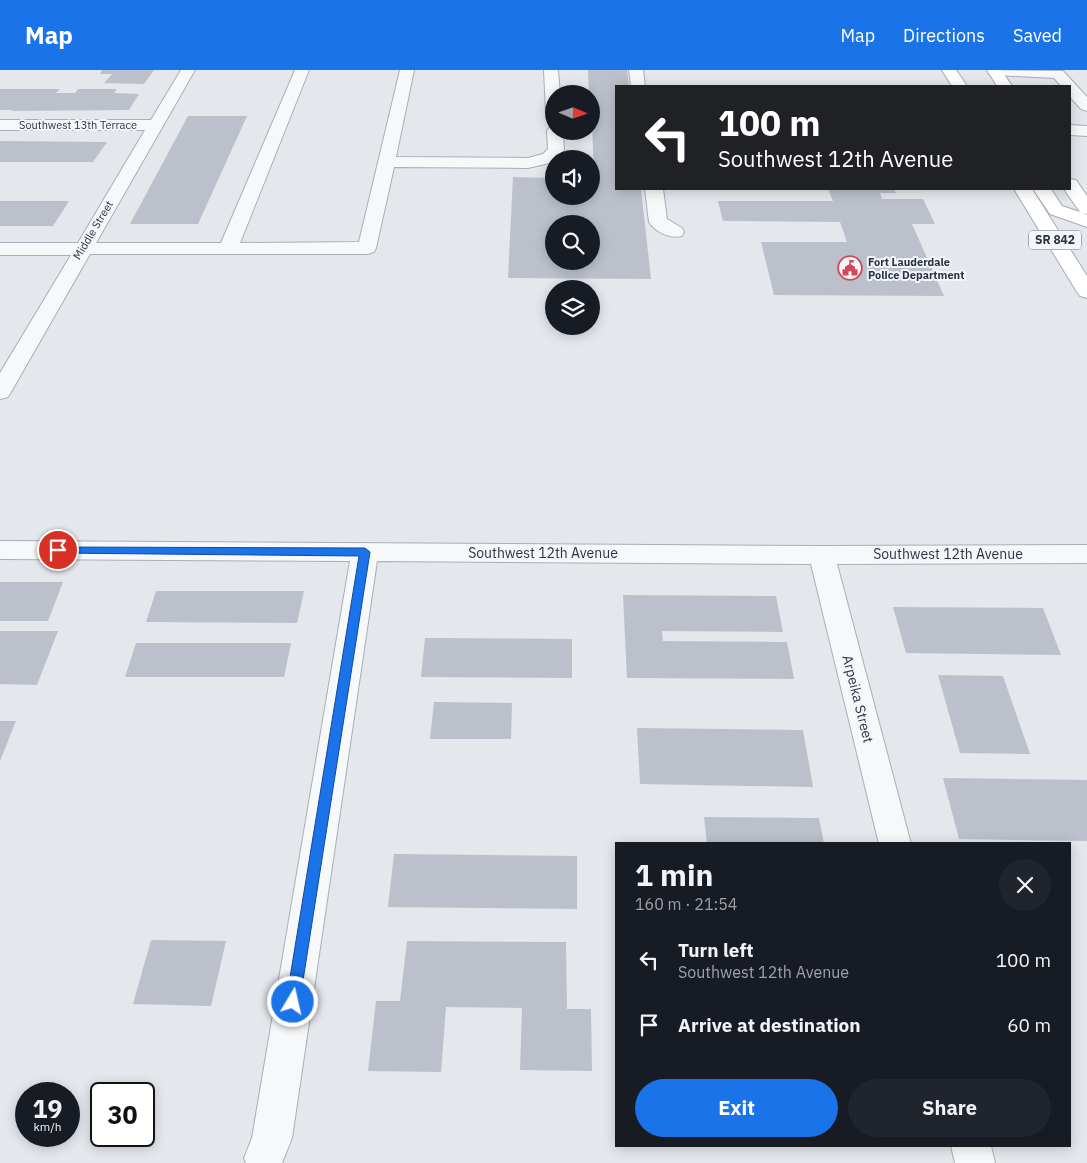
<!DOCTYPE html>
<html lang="en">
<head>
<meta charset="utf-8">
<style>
	body { margin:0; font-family:"IBM Plex Sans",sans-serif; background:#20242c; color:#f1f3f6; height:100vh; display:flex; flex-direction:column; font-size:19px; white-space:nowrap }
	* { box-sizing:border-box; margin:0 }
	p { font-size:16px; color:#9ea1a6 }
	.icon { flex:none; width:28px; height:28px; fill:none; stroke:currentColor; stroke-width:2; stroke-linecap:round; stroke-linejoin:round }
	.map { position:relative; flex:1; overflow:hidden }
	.panel { position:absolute; left:615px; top:772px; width:456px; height:305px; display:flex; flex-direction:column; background:#171b24; border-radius:0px; box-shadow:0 2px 12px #0003 }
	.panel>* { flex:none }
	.guide { position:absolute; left:615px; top:15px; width:456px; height:105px; border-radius:0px; box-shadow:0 2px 12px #0003; background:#202124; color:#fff; overflow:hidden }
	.needle { width:32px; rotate:92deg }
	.buttons { position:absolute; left:545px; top:15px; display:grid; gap:10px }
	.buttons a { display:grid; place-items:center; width:55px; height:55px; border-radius:50%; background:#171b24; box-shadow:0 2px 12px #0003; font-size:25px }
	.speed { position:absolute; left:15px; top:1012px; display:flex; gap:10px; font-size:25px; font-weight:700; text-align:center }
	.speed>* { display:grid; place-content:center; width:65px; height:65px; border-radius:50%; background:#171b24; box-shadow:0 2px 12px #0003; line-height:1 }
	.speed small { font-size:12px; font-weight:400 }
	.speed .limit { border:2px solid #111; border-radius:8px; background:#fff; color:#111 }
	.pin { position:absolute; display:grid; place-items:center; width:42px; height:42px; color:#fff; margin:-21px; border:2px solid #fff; border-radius:50%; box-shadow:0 1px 5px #0007 }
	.me { position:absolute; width:55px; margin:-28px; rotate:9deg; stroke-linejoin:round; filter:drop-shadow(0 0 4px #0008) }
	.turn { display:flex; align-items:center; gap:18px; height:105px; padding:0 20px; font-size:22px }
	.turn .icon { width:65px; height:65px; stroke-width:2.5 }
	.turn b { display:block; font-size:35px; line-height:42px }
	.round { display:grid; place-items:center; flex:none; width:52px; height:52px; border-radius:26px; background:#20242c }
	.head { display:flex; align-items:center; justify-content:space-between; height:85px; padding:0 20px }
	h1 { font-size:30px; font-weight:700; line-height:38px }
	.cta { display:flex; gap:10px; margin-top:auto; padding:10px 20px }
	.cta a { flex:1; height:58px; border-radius:30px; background:#1a73e8; color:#fff; font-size:20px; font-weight:700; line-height:58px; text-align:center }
	.cta a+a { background:#20242c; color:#f1f3f6 }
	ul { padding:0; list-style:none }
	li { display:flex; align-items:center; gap:15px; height:65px; padding:0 20px }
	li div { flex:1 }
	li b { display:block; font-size:19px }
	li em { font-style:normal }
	header { display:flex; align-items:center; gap:30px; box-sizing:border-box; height:70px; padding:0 25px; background:#1a73e8; color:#fff }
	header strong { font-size:24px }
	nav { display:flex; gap:28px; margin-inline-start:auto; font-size:18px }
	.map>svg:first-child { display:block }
</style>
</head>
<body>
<header>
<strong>Map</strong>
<nav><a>Map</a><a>Directions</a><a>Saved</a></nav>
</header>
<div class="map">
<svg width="1087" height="1093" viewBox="0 0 1087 1093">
	<rect width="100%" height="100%" fill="#e4e7ec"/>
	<g fill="#bbc0ca" fill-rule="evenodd">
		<polygon points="102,0 154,0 144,14 104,13 112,4 100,4"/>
		<path d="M588,0H627L629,16H616V119H641L651,209L508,208L513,107L554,108V126H591V108H594L591,24H589ZM554,154H591V191H554Z"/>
		<polygon points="0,19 60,19 56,23 75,23 78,19 117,19 114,23 139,24 129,40 11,41 13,40 0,40"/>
		<polygon points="188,46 247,46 198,154 130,154"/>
		<polygon points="0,71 107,72 93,92 0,92"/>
		<polygon points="828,119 894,119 896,123 880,123 882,129 923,129 935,154 912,154 944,226 774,225 761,172 847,172 840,152 723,151 718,131 833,131"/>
		<polygon points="0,131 69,131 53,156 0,156"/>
		<polygon points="0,512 63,512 48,551 0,551"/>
		<polygon points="156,521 304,521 297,553 146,552"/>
		<polygon points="623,525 776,526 783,562 662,561 663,571 787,572 794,609 627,608"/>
		<polygon points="893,537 1043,538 1061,585 906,583"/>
		<polygon points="0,561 58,561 37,615 0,614"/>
		<polygon points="425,568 572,569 572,608 421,607"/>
		<polygon points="136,573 291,573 284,607 125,607"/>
		<polygon points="938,605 1003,606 1030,684 960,683"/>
		<polygon points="434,632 512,633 511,669 430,669"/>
		<polygon points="0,651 16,651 0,691"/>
		<polygon points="637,658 803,660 813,717 640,714"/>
		<polygon points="943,708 1087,710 1087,771 959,769"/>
		<polygon points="704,747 819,748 824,774 707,774"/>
		<polygon points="394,784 577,786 577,839 388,837"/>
		<polygon points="151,870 226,871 211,936 133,934"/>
		<polygon points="407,871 566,872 567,939 591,939 592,1001 520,1000 522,938 446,937 441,1002 368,1001 376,931 400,931"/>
	</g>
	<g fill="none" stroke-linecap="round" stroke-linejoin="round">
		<g stroke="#a9aeb7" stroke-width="2">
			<g id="minor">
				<polygon points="181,0 195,0 96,173 221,173 295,0 309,0 240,173 359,172 400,0 414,0 396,87 528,88 543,84 548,79 547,61 549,58 554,56 554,61 563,61 564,80 557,89 554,89 554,92 528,98 394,97 376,178 374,182 367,184 90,184 11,322 8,327 0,329 0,303 71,185 0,185 0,173 78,173 145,60 0,60 0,50 151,50"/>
				<polygon points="544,0 558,0 560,24 554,24 554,48 548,46 546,43"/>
				<polygon points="629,0 643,0 645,16 631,16"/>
				<polygon points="987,0 1063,1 1087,27 1087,41 1081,39 1070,27 1070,16 1061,16 1054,8 994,5 989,4"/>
				<polygon points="1070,55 1087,56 1087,66 1070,65"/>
				<path d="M645,119H663L667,149L682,158L684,162L682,166C670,169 655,162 649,152Z"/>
				<polygon points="0,471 822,476 1087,475 1087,493 837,494 911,774 879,774 811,494 377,491 292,1068 282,1093 246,1093 244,1088 252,1068 350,491 0,489"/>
				<polygon points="951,1076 991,1076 995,1093 955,1093"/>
			</g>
		</g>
		<g stroke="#a3abb8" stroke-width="2">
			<g id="major">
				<polygon points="942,0 956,0 967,16 952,16"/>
				<polygon points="987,0 1001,0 1012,16 997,16"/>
				<polygon points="1070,109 1076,110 1087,126 1087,144 1083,143 1087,145 1087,157 1050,144 1033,119 1051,119 1062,136 1080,142 1064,119 1070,119"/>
				<polygon points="1014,119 1032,119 1087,206 1087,228 1080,226 1077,222"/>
			</g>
		</g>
		<use href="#minor" fill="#f7f8fa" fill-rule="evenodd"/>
		<use href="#major" fill="#fff" fill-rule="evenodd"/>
	</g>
	<polygon fill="#1a73e8" stroke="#114b97" points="58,477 365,478 370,482 299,936 293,939 288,936 286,932 359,486 54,483 52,480 54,478"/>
	<defs>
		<g id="civic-ring" transform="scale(1.25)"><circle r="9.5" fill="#f4f6f9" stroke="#d1495b" stroke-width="1.5"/><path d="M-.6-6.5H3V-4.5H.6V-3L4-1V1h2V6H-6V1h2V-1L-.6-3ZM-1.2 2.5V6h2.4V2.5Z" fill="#d1495b"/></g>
	</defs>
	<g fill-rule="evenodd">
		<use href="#civic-ring" x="850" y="198"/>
	</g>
	<g text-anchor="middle" stroke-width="4" stroke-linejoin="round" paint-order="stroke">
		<g font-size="11" fill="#2b3445" stroke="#f4f6f9">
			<text x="78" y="59">Southwest 13th Terrace</text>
			<text transform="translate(93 160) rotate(-59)" y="4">Middle Street</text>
		</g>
		<g font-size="11" font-weight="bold" fill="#2b3445" stroke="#f4f6f9" text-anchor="start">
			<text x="868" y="196">Fort Lauderdale<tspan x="868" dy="13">Police Department</tspan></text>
		</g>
		<rect fill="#f4f6f9" stroke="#676e7b" stroke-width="1" x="1029" y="160.5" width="52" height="19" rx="4"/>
		<g font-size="12" font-weight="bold" fill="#2b3445">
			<text x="1055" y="174">SR 842</text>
		</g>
		<g font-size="14" fill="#2b3445" stroke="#f4f6f9">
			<text x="543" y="488">Southwest 12th Avenue</text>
			<text x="948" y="489">Southwest 12th Avenue</text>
			<text transform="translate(858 629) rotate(76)" y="5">Arpeika Street</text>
		</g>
	</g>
</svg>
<div class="buttons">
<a><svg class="needle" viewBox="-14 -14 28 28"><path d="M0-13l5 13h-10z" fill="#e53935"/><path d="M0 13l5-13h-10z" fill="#9ea1a6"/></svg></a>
<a><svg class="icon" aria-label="sound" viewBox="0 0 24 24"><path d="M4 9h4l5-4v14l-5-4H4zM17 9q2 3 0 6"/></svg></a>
<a><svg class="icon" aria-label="search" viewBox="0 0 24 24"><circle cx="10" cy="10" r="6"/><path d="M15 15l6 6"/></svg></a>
<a><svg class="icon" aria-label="layers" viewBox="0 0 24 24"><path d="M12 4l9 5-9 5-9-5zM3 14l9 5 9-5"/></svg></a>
</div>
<div class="speed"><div>19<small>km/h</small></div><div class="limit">30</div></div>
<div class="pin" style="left:58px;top:480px;background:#d93025"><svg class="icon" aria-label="arrive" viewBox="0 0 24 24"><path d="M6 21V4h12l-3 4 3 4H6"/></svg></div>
<svg class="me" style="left:293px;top:932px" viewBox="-20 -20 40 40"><circle r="17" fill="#1a73e8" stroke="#fff" stroke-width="3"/><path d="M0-11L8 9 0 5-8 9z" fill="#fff"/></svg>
<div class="guide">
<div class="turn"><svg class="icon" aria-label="left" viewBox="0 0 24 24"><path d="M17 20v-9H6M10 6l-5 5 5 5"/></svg><div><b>100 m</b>Southwest 12th Avenue</div></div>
</div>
<section class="panel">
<div class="head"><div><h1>1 min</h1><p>160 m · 21:54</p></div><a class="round"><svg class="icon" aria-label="close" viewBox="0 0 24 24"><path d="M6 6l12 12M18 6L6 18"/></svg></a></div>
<ul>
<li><svg class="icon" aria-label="left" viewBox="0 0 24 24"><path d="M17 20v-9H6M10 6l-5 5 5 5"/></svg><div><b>Turn left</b><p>Southwest 12th Avenue</p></div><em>100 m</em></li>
<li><svg class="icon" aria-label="arrive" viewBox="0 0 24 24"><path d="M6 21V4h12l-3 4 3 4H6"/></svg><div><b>Arrive at destination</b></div><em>60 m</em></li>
</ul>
<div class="cta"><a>Exit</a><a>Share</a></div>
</section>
</div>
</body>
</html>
